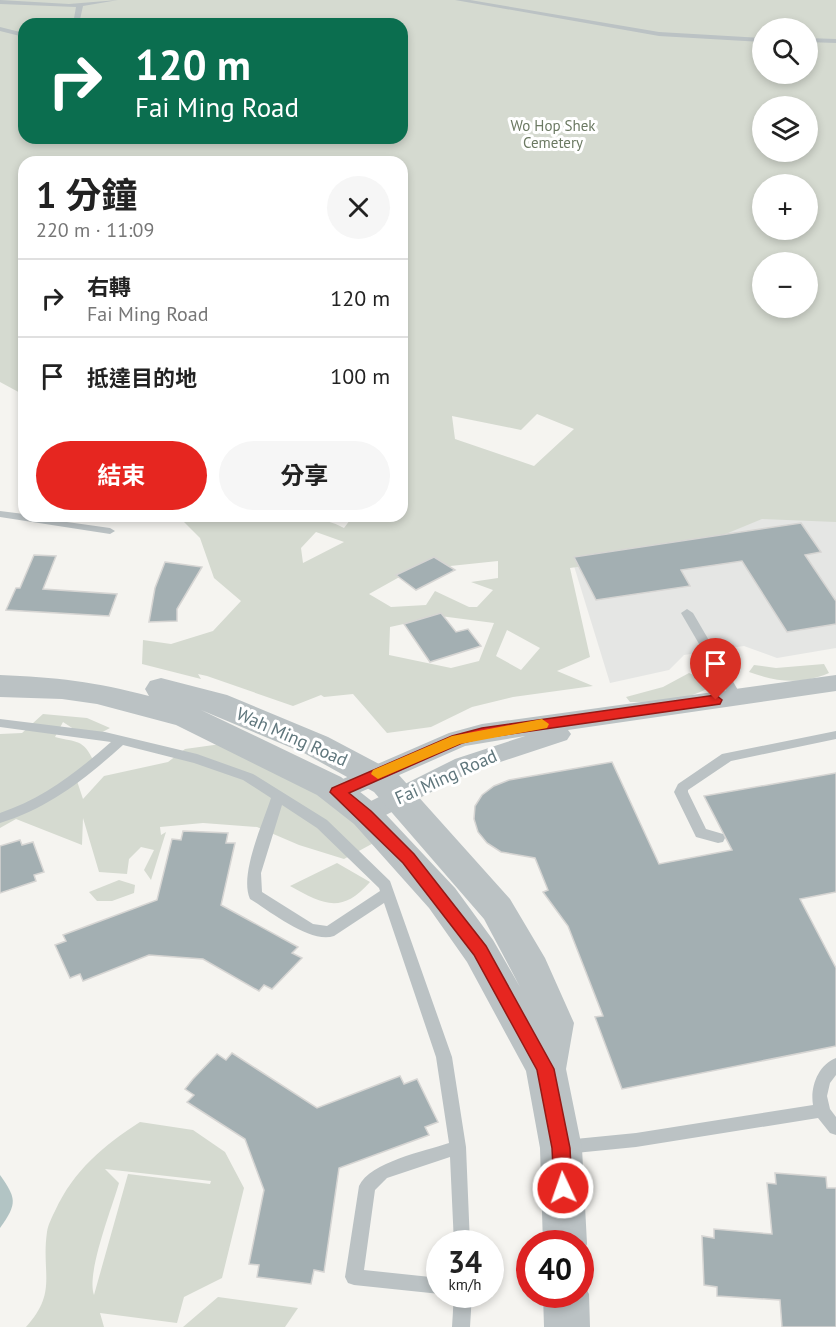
<!DOCTYPE html>
<html lang="zh-TW">
<head>
<meta charset="utf-8">
<style>
	body { margin:0; font-family:"PT Sans","Noto Sans TC",sans-serif; background:#f6f6f6; color:#222; height:100vh; display:flex; flex-direction:column; font-size:22px; white-space:nowrap }
	* { box-sizing:border-box; margin:0 }
	p { font-size:20px; color:#767676 }
	.icon { flex:none; width:33px; height:33px; fill:none; stroke:currentColor; stroke-width:2; stroke-linecap:round; stroke-linejoin:round }
	.map { position:relative; flex:1; overflow:hidden }
	.drawer { position:absolute; left:18px; top:156px; width:390px; height:366px; display:flex; flex-direction:column; background:#fff; border-radius:18px; box-shadow:0 3px 9px #0003 }
	.drawer>* { flex:none }
	.hud { position:absolute; left:18px; top:18px; width:390px; height:126px; border-radius:18px; box-shadow:0 3px 9px #0003; background:#0b6e4f; color:#fff; overflow:hidden }
	.tools { position:absolute; left:752px; top:18px; display:grid; gap:12px }
	.tools a { display:grid; place-items:center; width:66px; height:66px; border-radius:50%; background:#fff; box-shadow:0 3px 9px #0003; font-size:30px }
	.speed { position:absolute; left:426px; top:1230px; display:flex; gap:12px; font-size:30px; font-weight:700; text-align:center }
	.speed>* { display:grid; place-content:center; width:78px; height:78px; border-radius:50%; background:#fff; box-shadow:0 3px 9px #0003; line-height:1 }
	.speed small { font-size:15px; font-weight:400 }
	.speed .limit { border:9px solid #d22; background:#fff; color:#111 }
	.pin { position:absolute; display:grid; place-items:center; width:51px; height:51px; color:#fff; margin:-62px -26px; border-radius:50% 50% 50% 0; rotate:-45deg; box-shadow:0 0 6px #0007 }
	.pin .icon { rotate:45deg }
	.me { position:absolute; width:66px; margin:-33px; rotate:357deg; stroke-linejoin:round; filter:drop-shadow(0 0 4px #0008) }
	.turn { display:flex; align-items:center; gap:21px; height:126px; padding:0 18px; font-size:27px }
	.turn .icon { width:78px; height:78px; stroke-width:2.5 }
	.turn b { display:block; font-size:42px; line-height:51px }
	.round { display:grid; place-items:center; flex:none; width:63px; height:63px; border-radius:32px; background:#f6f6f6 }
	.summary { display:flex; align-items:center; justify-content:space-between; height:102px; padding:0 18px }
	h1 { font-size:36px; font-weight:700; line-height:45px }
	.action { display:flex; gap:12px; margin-top:auto; padding:12px 18px }
	.action a { flex:1; height:69px; border-radius:36px; background:#e62620; color:#fff; font-size:24px; font-weight:700; line-height:69px; text-align:center }
	.action a+a { background:#f6f6f6; color:#222 }
	ul { padding:0; list-style:none }
	li { display:flex; align-items:center; gap:18px; height:78px; padding:0 18px; border-top:2px solid #e0e0e0 }
	li div { flex:1 }
	li b { display:block; font-size:22px }
	li em { font-style:normal }
	.map>svg:first-child { display:block }
</style>
</head>
<body>
<div class="map">
<svg width="836" height="1327" viewBox="0 0 836 1327">
	<rect width="100%" height="100%" fill="#f5f4f0"/>
	<polygon fill="#e5e6e4" points="836,499 836,648 777,658 744,646 684,655 669,670 610,683 570,553"/>
	<g fill="#d5dad0" fill-rule="evenodd">
		<path d="M0,0H836V522L762,519L682,552L570,568L590,657L557,671L593,686L513,697L472,707L431,727L387,733L353,694L324,697L321,695L293,706L207,676L198,674L201,679L142,664L143,640L171,644L213,631L241,601L214,578L200,538L178,516C222,516 306,507 344,528L353,516H402V162H24V395L0,382ZM24,24H402V138H24ZM762,28H807V74H762ZM762,106H807V152H762ZM762,184H807V230H762ZM762,262H807V308H762ZM537,414L574,429L534,466L455,439L452,416L521,430ZM316,532L344,542L303,563L301,548ZM498,561V578L471,582L493,590L477,607H469L435,591L426,605L391,607L369,594L412,570ZM440,616L494,623L479,661L451,668L389,655L390,627ZM507,630L540,648L521,670L496,656Z"/>
		<path d="M824,664L829,673C801,685 777,682 749,672L754,665L776,668Z"/>
		<path d="M689,673L715,684C689,701 661,702 630,702L626,697L663,687Z"/>
		<path d="M43,714L87,718L110,728L89,739L63,722L55,737C77,743 83,738 94,762L77,781L83,799L104,776L168,762L185,749L221,744L328,778L381,839L344,859L299,845L257,827L203,823L160,827L161,835L166,832L151,880L144,870L154,850L141,847L129,859L127,874L99,872L83,818L82,845L16,819L0,828V734L22,733Z"/>
		<path d="M337,863L370,882C341,915 323,904 290,886Z"/>
		<polygon points="119,880 135,885 134,893 112,901 97,901 89,892"/>
		<path d="M140,1122L193,1130L225,1152L244,1188L222,1278L184,1297L177,1323L100,1313L104,1327H26C58,1292 41,1273 47,1232C48,1225 52,1217 55,1211C74,1170 103,1146 140,1122ZM105,1169L211,1181L210,1184L128,1174L94,1295C86,1273 112,1208 119,1183Z"/>
		<polygon points="218,1297 298,1308 285,1327 183,1327"/>
	</g>
	<path fill="#b2c4c4" d="M0,1175C16,1198 18,1203 0,1228Z"/>
	<g fill="#a3afb2" stroke="#d6d5d3" stroke-width="1.5">
		<polygon points="801,523 821,552 805,555 836,601 836,624 787,632 742,561 681,570 690,586 596,600 574,557"/>
		<polygon points="34,555 56,556 43,589 117,594 109,616 6,610 16,588 20,588"/>
		<polygon points="434,557 455,570 416,590 396,575"/>
		<polygon points="165,562 202,567 177,609 177,621 149,622 155,588"/>
		<polygon points="441,613 456,632 468,629 481,646 430,662 404,624"/>
		<polygon points="612,762 659,864 732,850 704,796 836,773 836,892 800,899 836,968 836,1046 622,1089 595,1017 603,1016 568,926 543,892 548,890 535,858 501,852 487,843 478,832 474,819 475,806 482,795 494,786 509,780"/>
		<polygon points="183,831 228,833 226,843 235,843 221,905 298,947 292,953 302,958 272,989 264,985 259,991 203,959 149,955 83,981 80,974 70,978 55,945 66,941 63,935 157,900 172,839 181,840"/>
		<polygon points="20,840 22,845 33,842 44,872 34,875 36,881 0,893 0,846"/>
		<polygon points="232,1053 317,1108 400,1076 404,1084 417,1079 438,1122 425,1127 429,1135 339,1168 324,1272 314,1270 311,1284 257,1277 259,1265 249,1264 264,1190 245,1139 187,1102 194,1095 185,1089 193,1079 217,1054 226,1060"/>
		<polygon points="775,1173 826,1177 827,1188 836,1188 836,1327 782,1327 780,1300 717,1296 717,1287 704,1285 702,1236 714,1238 714,1229 772,1234 767,1183 776,1184"/>
	</g>
	<g fill="none" stroke-linecap="round" stroke-linejoin="round">
		<g fill="#bbc2c4" fill-rule="evenodd">
			<polygon points="0,0 69,4 118,0 83,6 79,24 73,24 76,7 0,4"/>
			<polygon points="455,0 470,0 659,32 762,38 762,42 659,36"/>
			<polygon points="0,27 24,33 24,37 0,31"/>
			<polygon points="807,38 836,39 836,43 807,42"/>
			<polygon points="0,511 24,514 24,516 110,528 115,531 110,534 0,517"/>
			<polygon points="687,609 693,613 742,697 740,700 732,700 730,697 681,613"/>
			<path d="M0,719L105,732L197,754L253,774L327,820L390,881L452,1057L466,1147L470,1244H454L450,1157L387,1178L375,1190L364,1270L440,1278V1294L354,1285L348,1283L345,1277L359,1186C370,1162 425,1151 449,1143L436,1057L384,903L334,936C310,944 270,911 250,899C239,875 263,823 271,798L243,780L194,763L123,745C85,779 49,808 0,823V813C44,798 77,772 111,742L0,727ZM282,805L317,828L379,888L380,891L327,926L313,924L262,892L261,873Z"/>
			<polygon points="836,731 836,739 731,761 688,790 688,792 706,829 723,834 725,838 723,842 718,843 696,837 674,792 678,784 722,754"/>
			<path d="M836,1058V1075L830,1083L827,1096L830,1109L836,1117V1135L830,1133L818,1118L636,1147L565,1154L559,1152L557,1147L559,1142L565,1140L636,1133L813,1105C810,1087 818,1065 836,1058Z"/>
			<polygon points="454,1294 472,1294 470,1327 452,1327"/>
		</g>
		<polygon fill="#bbc2c4" fill-rule="evenodd" points="836,675 836,691 568,730 571,734 567,740 473,771 366,825 357,822 353,815 357,808 455,759 525,736 465,746 338,802 329,799 325,792 329,785 449,733 482,724"/>
		<g fill="#bbc2c4" fill-rule="evenodd">
			<path d="M0,675C55,677 96,682 149,696L145,689L150,681L161,678L227,695L328,737L398,774L510,899L545,958L574,1023L566,1069L582,1148L587,1244L581,1259L580,1244H543L540,1148L526,1071L467,962L429,908L354,824L317,795L176,725L97,704L62,699L0,697ZM201,710L304,753L374,792L484,919L520,987L493,940L455,888L378,806L341,777Z"/>
			<polygon points="580,1278 589,1294 590,1327 544,1327 543,1294 580,1294"/>
		</g>
	</g>
	<polygon fill="#e62620" stroke="#961915" stroke-width="1.5" points="716,695 722,700 720,704 482,738 462,743 349,793 371,811 414,854 486,946 554,1069 570,1148 572,1188 570,1194 563,1196 557,1194 554,1188 552,1148 537,1070 474,955 403,863 330,792 332,788 452,736 482,728"/>
	<polygon fill="#f59e0b" points="542,719 549,724 547,728 460,744 378,779 371,774 373,770 452,736"/>
	<g text-anchor="middle" stroke-width="6" stroke-linejoin="round" paint-order="stroke">
		<g font-size="15" fill="#6b7962" stroke="#fff">
			<text x="553" y="131">Wo Hop Shek<tspan x="553" dy="17">Cemetery</tspan></text>
		</g>
		<g font-size="18" fill="#5f767c" stroke="#fff">
			<text transform="translate(292 737) rotate(24)" y="6">Wah Ming Road</text>
			<text transform="translate(446 777) rotate(-24)" y="6">Fai Ming Road</text>
		</g>
	</g>
</svg>
<div class="tools">
<a><svg class="icon" aria-label="search" viewBox="0 0 24 24"><circle cx="10" cy="10" r="6"/><path d="M15 15l6 6"/></svg></a>
<a><svg class="icon" aria-label="layers" viewBox="0 0 24 24"><path d="M12 4l9 5-9 5-9-5zM3 14l9 5 9-5"/></svg></a>
<a>+</a>
<a>−</a>
</div>
<div class="speed"><div>34<small>km/h</small></div><div class="limit">40</div></div>
<div class="pin" style="left:716px;top:700px;background:#d93025"><svg class="icon" aria-label="arrive" viewBox="0 0 24 24"><path d="M6 21V4h12l-3 4 3 4H6"/></svg></div>
<svg class="me" style="left:563px;top:1188px" viewBox="-20 -20 40 40"><circle r="17" fill="#e62620" stroke="#fff" stroke-width="3"/><path d="M0-11L8 9 0 5-8 9z" fill="#fff"/></svg>
<div class="hud">
<div class="turn"><svg class="icon" aria-label="right" viewBox="0 0 24 24"><path d="M7 20v-9h11M14 6l5 5-5 5"/></svg><div><b>120 m</b>Fai Ming Road</div></div>
</div>
<section class="drawer">
<div class="summary"><div><h1>1 分鐘</h1><p>220 m · 11:09</p></div><a class="round"><svg class="icon" aria-label="close" viewBox="0 0 24 24"><path d="M6 6l12 12M18 6L6 18"/></svg></a></div>
<ul>
<li><svg class="icon" aria-label="right" viewBox="0 0 24 24"><path d="M7 20v-9h11M14 6l5 5-5 5"/></svg><div><b>右轉</b><p>Fai Ming Road</p></div><em>120 m</em></li>
<li><svg class="icon" aria-label="arrive" viewBox="0 0 24 24"><path d="M6 21V4h12l-3 4 3 4H6"/></svg><div><b>抵達目的地</b></div><em>100 m</em></li>
</ul>
<div class="action"><a>結束</a><a>分享</a></div>
</section>
</div>
</body>
</html>
